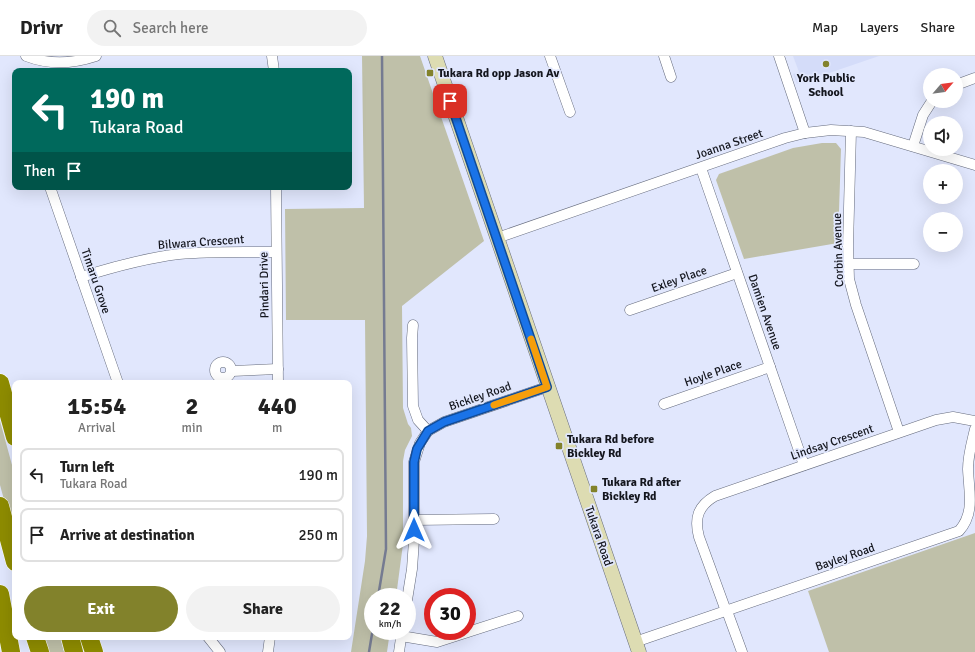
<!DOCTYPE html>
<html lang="en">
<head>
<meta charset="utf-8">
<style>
	body { margin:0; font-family:Signika,sans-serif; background:#f2f2f2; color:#222; height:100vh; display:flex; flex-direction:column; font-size:15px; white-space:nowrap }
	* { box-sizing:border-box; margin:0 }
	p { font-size:13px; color:#767676 }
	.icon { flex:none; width:22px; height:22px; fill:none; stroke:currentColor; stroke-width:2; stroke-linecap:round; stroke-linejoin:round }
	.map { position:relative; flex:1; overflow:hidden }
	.sheet { position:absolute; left:12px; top:324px; width:340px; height:260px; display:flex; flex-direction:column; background:#fff; border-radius:8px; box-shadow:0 4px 16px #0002 }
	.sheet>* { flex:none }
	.top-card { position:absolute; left:12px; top:12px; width:340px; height:122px; border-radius:8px; box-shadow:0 4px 16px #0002; background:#00695c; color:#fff; overflow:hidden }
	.needle { width:26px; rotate:62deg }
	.buttons { position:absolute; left:923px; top:12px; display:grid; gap:8px }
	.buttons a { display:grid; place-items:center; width:40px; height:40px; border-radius:50%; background:#fff; box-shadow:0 4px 16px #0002; font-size:20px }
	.speed { position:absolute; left:364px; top:532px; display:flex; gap:8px; font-size:20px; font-weight:700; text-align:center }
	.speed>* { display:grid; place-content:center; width:52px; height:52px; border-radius:50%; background:#fff; box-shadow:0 4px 16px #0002; line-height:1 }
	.speed small { font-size:10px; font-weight:400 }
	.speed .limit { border:6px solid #d22; background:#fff; color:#111 }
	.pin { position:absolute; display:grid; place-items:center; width:34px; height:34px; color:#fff; margin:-17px; border-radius:8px; box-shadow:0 2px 6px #0006 }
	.me { position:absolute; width:44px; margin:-22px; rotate:0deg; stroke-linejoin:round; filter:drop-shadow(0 0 3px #0008) }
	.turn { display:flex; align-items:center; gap:14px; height:84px; padding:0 12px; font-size:18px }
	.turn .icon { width:52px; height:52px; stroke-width:2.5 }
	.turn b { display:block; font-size:28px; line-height:34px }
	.then { display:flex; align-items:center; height:38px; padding:0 12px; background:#0003; gap:8px; font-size:15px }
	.eta { display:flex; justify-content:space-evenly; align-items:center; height:68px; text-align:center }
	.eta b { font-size:24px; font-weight:800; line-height:28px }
	.action { display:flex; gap:8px; margin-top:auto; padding:8px 12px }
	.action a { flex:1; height:46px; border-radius:24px; background:#82822b; color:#fff; font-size:16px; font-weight:800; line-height:46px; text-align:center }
	.action a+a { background:#f2f2f2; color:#222 }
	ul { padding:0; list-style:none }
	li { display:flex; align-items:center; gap:12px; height:54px; margin:0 8px 6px; padding:0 4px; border:2px solid #e0e0e0; border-radius:8px }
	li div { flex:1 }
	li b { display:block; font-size:15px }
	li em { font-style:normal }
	header { display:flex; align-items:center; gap:24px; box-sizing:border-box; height:56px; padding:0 20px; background:#fff; border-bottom:1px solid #e0e0e0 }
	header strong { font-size:19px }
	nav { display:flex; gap:22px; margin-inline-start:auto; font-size:14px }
	.search { width:280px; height:36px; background:#f2f2f2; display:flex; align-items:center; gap:10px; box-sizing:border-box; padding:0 14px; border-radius:22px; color:#767676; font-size:15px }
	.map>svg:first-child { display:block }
</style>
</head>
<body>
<header>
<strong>Drivr</strong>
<div class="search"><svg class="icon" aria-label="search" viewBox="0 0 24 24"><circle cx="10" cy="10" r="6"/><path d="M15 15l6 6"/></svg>Search here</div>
<nav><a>Map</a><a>Layers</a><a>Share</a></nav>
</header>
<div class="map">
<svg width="975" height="596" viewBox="0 0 975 596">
	<rect width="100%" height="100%" fill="#e1e7fd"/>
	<polygon fill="#d4dcf9" points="793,0 879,0 797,28 793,18 799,16"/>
	<g fill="#bfc0a9">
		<polygon points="362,0 420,0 484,185 402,250 403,352 408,368 411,372 412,380 405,394 403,405 403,488 396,541 373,541 373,575 390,575 387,596 351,596 365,505 367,480 365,264 286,264 285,153 364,152"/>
		<polygon points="822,87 836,87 841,93 838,187 744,203 716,124 719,118 793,92"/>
		<polygon points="0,365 15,420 15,484 0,429"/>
		<polygon points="975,477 975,596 829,596 808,535"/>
		<polygon points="42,581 60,581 64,596 46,596"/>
	</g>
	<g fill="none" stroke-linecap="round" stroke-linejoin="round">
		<g stroke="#757b91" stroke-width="2.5">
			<polyline points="378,541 386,493 382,0"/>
			<polyline points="369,596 373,572"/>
		</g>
		<g stroke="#656b7d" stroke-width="11">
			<g id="street">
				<path d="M26,0C49,9 72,8 96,0"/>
				<polyline points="272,0 274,15"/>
				<polyline points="550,0 570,56"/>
				<polyline points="664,0 671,21"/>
				<polyline points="779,0 805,77"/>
				<polyline points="956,29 975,22"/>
				<polyline points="851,75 848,190 849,223 856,249 899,376"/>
				<polyline points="913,90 923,59 932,45"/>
				<polyline points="701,112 804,409"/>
				<polyline points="50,131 118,327"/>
				<polyline points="276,131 278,327"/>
				<polyline points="497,182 785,82 805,77 831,74 864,76 975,109"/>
				<polyline points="849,208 914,208"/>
				<path d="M81,221C113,211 145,202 179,198C211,195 244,196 276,196"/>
				<polyline points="630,254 737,217"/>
				<polyline points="413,269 412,282 413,350 418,364 428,375"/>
				<circle cx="223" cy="314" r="8"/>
				<polyline points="232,315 278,313"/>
				<polyline points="664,348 770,311"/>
				<polyline points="415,464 494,463"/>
				<polyline points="407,544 412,513 414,484 414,406 420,387 428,375 444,366 547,331"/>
				<path d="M726,555L699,481C694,462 698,450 715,440L936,364L953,361L975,365"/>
				<polyline points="727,555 742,596"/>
				<polyline points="401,580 437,586 518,560"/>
				<polyline points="208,581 220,596"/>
				<path d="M635,586L959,475C975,457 969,437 968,413C968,399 972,386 975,373"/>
				<polyline points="268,596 270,581"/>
				<polyline points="399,596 402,575"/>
			</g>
		</g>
		<g stroke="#656b7d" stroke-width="15">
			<polyline id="secondary" points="435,0 639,596"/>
		</g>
		<g stroke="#fff" stroke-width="19">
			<g id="highway">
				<polyline points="0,327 15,381"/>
				<polyline points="0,450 15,506"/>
				<polyline points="0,538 11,596"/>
				<polyline points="35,581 40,596"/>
				<polyline points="70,581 74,596"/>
				<polyline points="89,581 94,596"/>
			</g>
		</g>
		<use href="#street" stroke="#fff" stroke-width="10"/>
		<use href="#secondary" stroke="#dddcb2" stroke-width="14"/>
		<use href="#highway" stroke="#8e8c00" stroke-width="18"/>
	</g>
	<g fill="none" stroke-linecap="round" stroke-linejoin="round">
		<g stroke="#114b97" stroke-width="10">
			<polyline id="route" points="414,474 414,406 417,393 428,375 444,366 547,331 450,45"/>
		</g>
		<use href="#route" stroke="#1a73e8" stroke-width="7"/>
		<polyline stroke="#f59e0b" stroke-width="7" points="494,349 547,331 531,283"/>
	</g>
	<g fill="#82822b" stroke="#e1e7fd" stroke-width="1.5">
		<circle cx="826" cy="8" r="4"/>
		<rect x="426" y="13" width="8" height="8" rx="2"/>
		<rect x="555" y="386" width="8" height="8" rx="2"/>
		<rect x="590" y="429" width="8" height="8" rx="2"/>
	</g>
	<g text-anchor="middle" stroke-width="3.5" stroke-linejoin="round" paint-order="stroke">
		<g font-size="12" font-weight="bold" fill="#14161e" stroke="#e1e7fd" text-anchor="start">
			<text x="438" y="21">Tukara Rd opp Jason Av</text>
			<text x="826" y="26" text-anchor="middle">York Public<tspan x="826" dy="14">School</tspan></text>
			<text x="567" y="387">Tukara Rd before<tspan x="567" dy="14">Bickley Rd</tspan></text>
			<text x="602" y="430">Tukara Rd after<tspan x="602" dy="14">Bickley Rd</tspan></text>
		</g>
		<g font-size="12" fill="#14161e" stroke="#e1e7fd">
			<text transform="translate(729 88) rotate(-19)" y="4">Joanna Street</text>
			<text transform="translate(201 186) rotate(-4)" y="4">Bilwara Crescent</text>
			<text transform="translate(838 194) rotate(-92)" y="4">Corbin Avenue</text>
			<text transform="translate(679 223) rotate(-19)" y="4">Exley Place</text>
			<text transform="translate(96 225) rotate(71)" y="4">Timaru Grove</text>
			<text transform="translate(264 229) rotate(-91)" y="4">Pindari Drive</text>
			<text transform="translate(765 256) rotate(71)" y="4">Damien Avenue</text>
			<text transform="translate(713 317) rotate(-19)" y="4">Hoyle Place</text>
			<text transform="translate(480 340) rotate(-19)" y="4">Bickley Road</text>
			<text transform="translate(832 386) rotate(-19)" y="4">Lindsay Crescent</text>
			<text transform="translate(599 480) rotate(71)" y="4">Tukara Road</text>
			<text transform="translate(845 501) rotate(-19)" y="4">Bayley Road</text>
		</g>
	</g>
</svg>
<div class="buttons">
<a><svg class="needle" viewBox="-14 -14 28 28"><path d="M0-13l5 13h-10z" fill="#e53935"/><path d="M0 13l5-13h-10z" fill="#767676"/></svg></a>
<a><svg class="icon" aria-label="sound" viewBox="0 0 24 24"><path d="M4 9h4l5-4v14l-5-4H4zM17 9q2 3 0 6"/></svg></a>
<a>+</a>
<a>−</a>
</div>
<div class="speed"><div>22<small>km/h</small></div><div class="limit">30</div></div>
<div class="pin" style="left:450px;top:45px;background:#d93025"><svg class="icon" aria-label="arrive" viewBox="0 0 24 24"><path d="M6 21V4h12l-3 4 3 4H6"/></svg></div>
<svg class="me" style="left:414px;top:474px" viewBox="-20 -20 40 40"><path d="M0-17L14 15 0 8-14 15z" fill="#1a73e8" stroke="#fff" stroke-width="4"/></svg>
<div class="top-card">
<div class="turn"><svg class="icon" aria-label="left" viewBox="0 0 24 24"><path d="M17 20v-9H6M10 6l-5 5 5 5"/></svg><div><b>190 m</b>Tukara Road</div></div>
<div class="then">Then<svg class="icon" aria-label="arrive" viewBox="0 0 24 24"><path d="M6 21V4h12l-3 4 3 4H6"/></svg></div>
</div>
<section class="sheet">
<div class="eta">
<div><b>15:54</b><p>Arrival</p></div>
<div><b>2</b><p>min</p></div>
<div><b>440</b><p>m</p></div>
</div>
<ul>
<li><svg class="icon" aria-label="left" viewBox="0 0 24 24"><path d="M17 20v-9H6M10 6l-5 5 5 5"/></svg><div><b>Turn left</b><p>Tukara Road</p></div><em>190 m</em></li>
<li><svg class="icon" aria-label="arrive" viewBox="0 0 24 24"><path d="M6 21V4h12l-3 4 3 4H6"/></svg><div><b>Arrive at destination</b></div><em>250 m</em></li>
</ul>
<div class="action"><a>Exit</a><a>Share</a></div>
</section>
</div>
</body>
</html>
